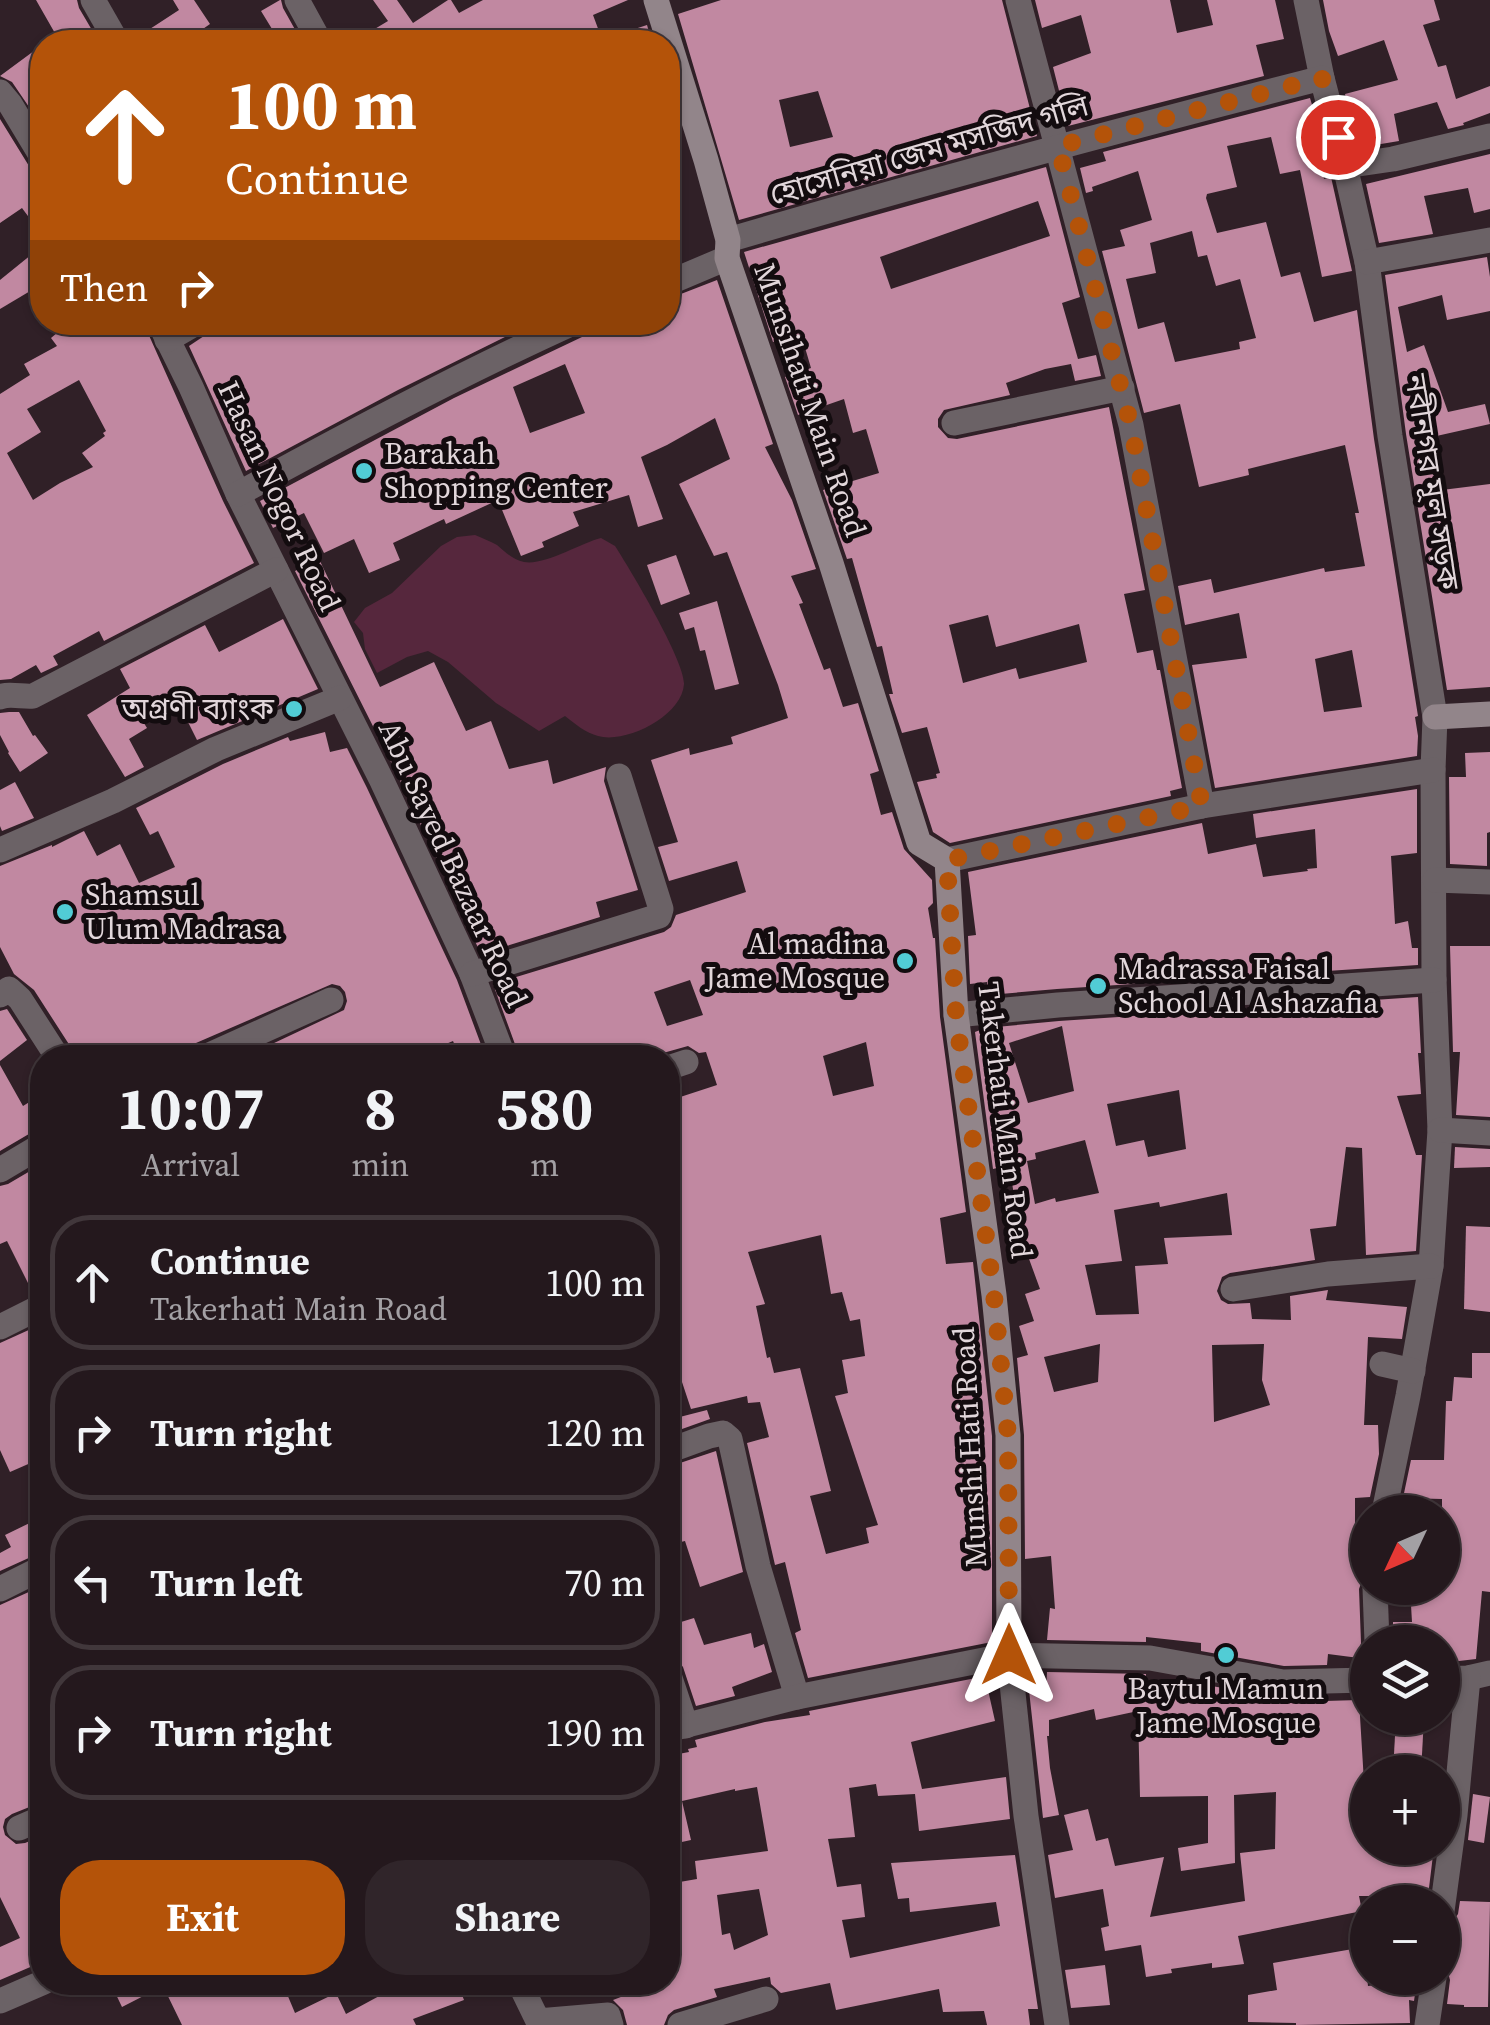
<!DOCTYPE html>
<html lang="en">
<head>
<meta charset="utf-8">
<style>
	body { margin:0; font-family:"Source Serif 4","Noto Sans Bengali",serif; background:#30252a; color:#f1f3f6; height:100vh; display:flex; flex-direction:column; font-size:38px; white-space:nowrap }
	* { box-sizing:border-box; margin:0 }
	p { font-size:32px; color:#a3a0a4 }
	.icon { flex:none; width:55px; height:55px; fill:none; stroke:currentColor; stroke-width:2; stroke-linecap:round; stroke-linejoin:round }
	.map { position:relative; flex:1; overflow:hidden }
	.side { position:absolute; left:30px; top:1045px; width:650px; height:950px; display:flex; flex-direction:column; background:#24181d; border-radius:40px; box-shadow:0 2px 8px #0004,0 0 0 2px #41373b }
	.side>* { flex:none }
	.banner { position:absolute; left:30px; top:30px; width:650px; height:305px; border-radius:40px; box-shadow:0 2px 8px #0004,0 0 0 2px #41373b; background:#b45309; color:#fff; overflow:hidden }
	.needle { width:65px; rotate:226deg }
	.tools { position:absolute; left:1350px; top:1495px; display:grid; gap:20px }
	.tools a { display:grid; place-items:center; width:110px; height:110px; border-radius:50%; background:#24181d; box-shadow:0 2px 8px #0004,0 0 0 2px #41373b; font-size:50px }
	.pin { position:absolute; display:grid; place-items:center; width:85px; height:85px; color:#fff; margin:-42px; border:5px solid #fff; border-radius:50%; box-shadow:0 2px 10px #0007 }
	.me { position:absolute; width:110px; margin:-55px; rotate:0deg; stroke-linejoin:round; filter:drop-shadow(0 0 8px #0008) }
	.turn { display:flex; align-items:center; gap:35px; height:210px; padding:0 30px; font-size:45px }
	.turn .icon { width:130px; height:130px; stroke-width:2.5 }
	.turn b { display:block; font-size:70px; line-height:85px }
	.then { display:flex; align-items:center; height:95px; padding:0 30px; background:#0003; gap:20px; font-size:38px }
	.eta { display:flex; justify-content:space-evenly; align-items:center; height:170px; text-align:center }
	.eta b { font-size:60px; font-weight:700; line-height:70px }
	.primary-button { display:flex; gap:20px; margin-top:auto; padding:20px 30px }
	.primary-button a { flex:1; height:115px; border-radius:40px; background:#b45309; color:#fff; font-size:40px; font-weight:700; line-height:115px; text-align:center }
	.primary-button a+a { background:#30252a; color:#f1f3f6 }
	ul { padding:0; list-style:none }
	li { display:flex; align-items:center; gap:30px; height:135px; margin:0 20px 15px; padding:0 10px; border:5px solid #41373b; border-radius:40px }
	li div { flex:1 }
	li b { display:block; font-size:38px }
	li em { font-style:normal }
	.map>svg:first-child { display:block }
</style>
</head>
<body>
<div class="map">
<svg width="1490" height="2025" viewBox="0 0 1490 2025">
	<rect width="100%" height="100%" fill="#302027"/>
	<path fill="#56273d" d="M475,535C482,538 490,541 497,545C505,552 513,560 524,562C544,566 581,543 601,538L615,546C630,569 685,661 684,684C682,716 626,744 598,736C586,733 575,724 565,716L539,731L496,703L448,662L428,651L407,657L377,673L365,649L363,633L354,622L365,608L392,593L441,546L457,537Z"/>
	<g fill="#c188a1" fill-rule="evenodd">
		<polygon points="36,0 77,0 79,8 99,42 60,42"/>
		<polygon points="173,0 194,0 210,24 190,38 183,29 164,42 133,42 133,40 179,10"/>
		<polygon points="280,0 281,0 283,8 302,42 280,42 261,11"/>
		<polygon points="373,0 397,0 413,23 448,0 451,0 459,13 483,0 628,0 593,15 603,42 353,42 388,21"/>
		<path d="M721,0H1002L1037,136L739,220L678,14ZM818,91L833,137L790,147L779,100Z"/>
		<polygon points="1035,0 1170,0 1177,33 1213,25 1207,0 1275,0 1284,39 1256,45 1264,76 1068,126 1053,67 1091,53 1081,15 1042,28"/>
		<polygon points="1323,0 1434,0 1440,20 1423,25 1438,67 1446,65 1456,99 1490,86 1490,113 1463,123 1464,125 1448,129 1437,102 1394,114 1399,141 1357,148 1345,94 1398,80 1384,40 1338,56 1329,31"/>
		<polygon points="647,25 652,42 605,42 604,39"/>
		<polygon points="42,45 42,126 12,82 0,76"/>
		<path d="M1310,98L1316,118L1310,120L1324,179L1331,177L1352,271L1322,277L1300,170L1280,174L1271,137L1227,146L1237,187L1207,194L1206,198L1217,233L1266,222L1281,277L1300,272L1314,322L1357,310L1374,439L1418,716L1415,717L1418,736L1417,756L1215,788L1192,665L1247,658L1239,613L1185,625L1178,586L1211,579L1214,593L1324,568L1325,572L1365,566L1355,513H1359L1345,445L1248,469L1249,475L1199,487L1180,404L1144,413L1102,251L1125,246L1120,230L1152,220L1138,171L1092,187L1093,191L1086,193L1080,168L1106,161L1103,152ZM1192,231L1198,257L1207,255L1216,286L1240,279L1256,338L1239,342L1240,349L1175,362L1164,322L1138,329L1126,279L1156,273L1150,243ZM1352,650L1362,707L1324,712L1315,659Z"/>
		<polygon points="0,119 29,166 35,172 42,173 42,235 22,208 0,223"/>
		<polygon points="1490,154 1490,209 1474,213 1468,188 1424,196 1433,234 1379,243 1366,184"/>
		<path d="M1046,167L1080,297L1062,303L1078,359L1096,355L1101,376L1075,381L1071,364L1045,369L1006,383L1010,395L944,410L938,419V427L948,438L957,439L1109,407L1145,590L1124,594L1137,653L1153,650L1157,670H1160L1182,788L1170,791L1171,796L950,843L933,832L917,782L937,778L936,774L940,773L927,727L902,733L889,694H893L882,646L877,647L852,558L847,559L823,490L879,473L866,429L853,433L844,399L798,415L785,377L811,368L801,334L773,342L744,252ZM1038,201L1050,236L891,289L880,257ZM988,615L996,647L1079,624L1087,662L1019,679L1016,668L963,683L949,625Z"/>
		<polygon points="42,246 42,284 0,309 0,280"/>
		<polygon points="1487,257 1490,277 1490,311 1447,320 1442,295 1398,307 1407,352 1424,345 1448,412 1485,404 1490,424 1432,437 1442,490 1490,484 1490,687 1447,690 1406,434 1385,275"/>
		<path d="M717,280L773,444L765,447L792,500L816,569L791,576L803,603L799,604L824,670L830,668L843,707L858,703L879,771L870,774L881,815L892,812L904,849L932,880L933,903L928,908L933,938H935L940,1017L966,1212L940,1218L946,1264L973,1262L992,1436V1642L808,1678L795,1633L801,1630L785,1562L775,1565L747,1443L769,1437L760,1402L748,1403L747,1396L691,1409L675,1361L681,1360L673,1324L668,1326V1284L678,1282L668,1241V1101L717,1085L706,1052L699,1053L688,1046L663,1053L656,1058H520L493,984L664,932L671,927L676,915L746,892L737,861L669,881L658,847L678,842L651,760L689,748L690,755L733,744L731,737L788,718L778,685L727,552L714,556L679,484L730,459L715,418L667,445L641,457L663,519L638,527L629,495L573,512L579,526L542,542L544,547L521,556L498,500L446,524L444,519L393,543L400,560L369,573L354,539L324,553L304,513L273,528L260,501L454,398L582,337L588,332L591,325L597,322H668V299ZM565,364L585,413L530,433L513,387ZM690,980L703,1015L667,1026L654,992ZM866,1042L874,1086L833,1096L823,1056ZM821,1235L831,1294L842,1292L850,1321L860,1319L865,1356L842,1360L848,1393L835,1396L878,1525L866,1528L869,1543L826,1554L810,1496L831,1491L800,1368L774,1373L770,1357L767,1358L756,1306L765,1304L748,1252Z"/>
		<path d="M70,322H143L223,501L254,563L104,641L99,631L53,656L58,665L41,673L36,665L11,679L0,680V394L30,375L24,364L57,346L51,338ZM79,380L106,431L103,433L105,436L82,453L93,467L60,483L33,500L7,453L41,432L27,409Z"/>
		<polygon points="225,322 530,322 531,324 398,390 246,471 189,346"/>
		<polygon points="676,555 690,594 661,605 647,565"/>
		<polygon points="319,559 380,687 434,662 466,731 491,721 509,769 548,760 553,784 606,767 604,781 638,890 596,902 600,917 481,954 397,774 295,571"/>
		<polygon points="717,601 739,684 715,690 705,650 700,651 694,627 685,630 679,613"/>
		<polygon points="283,619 318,689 197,740 178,702 142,720 147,728 129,739 144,767 125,777 87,715 130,688 120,669 205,625 219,652"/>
		<polygon points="9,712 19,712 33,736 35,735 48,753 20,772 8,753 9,752 0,735 0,713"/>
		<polygon points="325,732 330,752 347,748 367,788 457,980 486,1058 460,1058 453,1041 413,1058 255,1058 253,1053 344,1010 347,1001 345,992 340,986 332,984 196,1043 189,1049 187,1058 74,1058 72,1049 34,990 14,974 0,947 0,866 52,845 52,847 84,831 97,856 120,844 139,883 175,867 158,831 150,835 136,808 223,764 288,737 290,741"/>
		<polygon points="1490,752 1490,832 1487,833 1487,866 1450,864 1449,777 1466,777 1465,753"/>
		<polygon points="15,782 34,818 2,831 0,826 0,790"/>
		<polygon points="1417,789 1417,853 1391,856 1395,924 1408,921 1412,948 1418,948 1418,965 1057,989 989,995 987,982 970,984 968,936 976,935 968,872 1202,823 1208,854 1256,844 1263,877 1308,871 1307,869 1317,868 1315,829 1256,838 1253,814"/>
		<polygon points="1450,946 1490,946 1490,1117 1456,1115 1460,1052 1453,1052"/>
		<path d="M1418,997L1421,1053H1418L1421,1094L1397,1096L1416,1155H1422L1416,1251L1366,1255L1362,1148L1346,1147L1336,1226L1310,1229L1315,1260L1230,1273L1222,1277L1217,1291L1221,1300L1228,1304L1250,1303L1252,1319L1291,1320L1290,1296L1328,1290L1326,1300L1407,1307L1402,1339L1368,1337L1364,1425H1378L1379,1454L1370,1497L1355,1498V1547H1363V1578L1359,1589L1361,1643L1359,1658L1328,1654L1327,1665L1284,1666L1201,1651V1643L1146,1637V1642L1047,1640L1050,1608L1055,1609L1051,1556L1025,1559L1024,1435L1017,1358L1028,1355L1019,1326L1034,1321L1025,1294L1040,1289L1021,1237L1009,1165L993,1169L975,1032L985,1028L1059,1021ZM1062,1026L1074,1091L1028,1103L1009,1043ZM1179,1090L1186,1149L1148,1157L1144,1140L1116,1146L1107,1104ZM1085,1140L1099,1193L1056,1202L1055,1198L1035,1204L1027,1161L1036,1159L1035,1153ZM1227,1193L1232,1235L1164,1238L1168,1264L1135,1266L1139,1314L1096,1315L1085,1265L1122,1261L1114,1210L1159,1202L1160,1207ZM1100,1344L1098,1382L1054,1392L1044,1357ZM1264,1344L1262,1380L1270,1405L1214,1422L1212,1345Z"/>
		<polygon points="7,1009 27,1040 0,1061 0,1011"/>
		<polygon points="0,1065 23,1106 31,1101 42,1121 42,1129 34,1131 0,1151"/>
		<polygon points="1455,1147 1490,1149 1490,1167 1454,1168"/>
		<polygon points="42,1164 42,1179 32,1184 42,1203 42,1290 33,1293 7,1241 0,1244 0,1186 8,1184"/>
		<polygon points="1466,1226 1490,1227 1490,1312 1464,1309"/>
		<polygon points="42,1324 42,1458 10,1472 0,1450 0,1343"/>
		<polygon points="1472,1353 1490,1353 1490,1592 1482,1591 1476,1659 1442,1663 1442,1642 1393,1642 1393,1622 1412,1622 1410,1588 1442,1588 1442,1499 1403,1498 1411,1460 1444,1460 1446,1401 1452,1401 1454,1377 1472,1378"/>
		<polygon points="707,1410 710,1419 668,1434 668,1420"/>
		<polygon points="716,1451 743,1572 700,1587 685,1541 668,1545 668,1467"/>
		<polygon points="42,1517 42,1552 0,1571 0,1553 11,1547 5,1535"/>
		<polygon points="42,1586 42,1802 12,1814 5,1819 3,1827 5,1835 16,1844 25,1843 42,1836 42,1962 0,1980 0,1947 20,1938 0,1897 0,1605"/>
		<polygon points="694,1618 704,1645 751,1633 754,1648 764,1644 772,1672 732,1687 735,1696 696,1706 683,1667 676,1658 668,1633 668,1626"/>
		<polygon points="1047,1672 1146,1674 1145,1699 1200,1693 1200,1684 1280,1698 1326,1697 1325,1701 1359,1700 1368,1848 1404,1848 1403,1855 1433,1855 1428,1896 1359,1896 1362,1911 1238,1936 1244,1964 1212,1968 1212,1963 1171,1969 1172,1973 1146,1977 1141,1945 1105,1951 1101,1928 1109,1926 1103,1889 1055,1898 1048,1855 1073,1850 1064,1815 1088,1809 1096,1841 1108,1838 1115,1866 1164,1857 1150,1917 1245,1901 1240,1853 1275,1849 1276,1792 1234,1795 1235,1863 1181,1871 1178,1848 1208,1843 1208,1796 1140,1797 1138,1711 1096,1720 1094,1709 1049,1720 1049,1736 1047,1736 1050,1768 1059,1815 1043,1818 1029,1690 1046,1690"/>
		<path d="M986,1676L984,1690H988L995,1721L911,1742L922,1789L1006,1777L1010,1819L919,1831L915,1794L878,1796L876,1784L849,1788L855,1837L828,1839L837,1887L861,1884L865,1917L842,1920L850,1958L1000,1926L996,1902L910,1912L909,1898L898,1899L891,1863L1015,1855L1038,2009H1028L1030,2025H987L984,2011L943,2012L939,1989L836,2010L830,1983L781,1993L771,1984L770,1977L714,1989L717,1997L674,2010L668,2015L664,2025H627L623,2010L613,2000L660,1982H668L671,1979L668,1964V1884L697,1879L695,1861L768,1851L757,1787L735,1791V1789L682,1801L691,1840L668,1845V1756L689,1752L688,1749L697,1747L695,1740L765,1722L810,1715L809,1711ZM759,1889L768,1935L734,1950L730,1933L722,1935L717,1895Z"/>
		<polygon points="1396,1718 1424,1718 1421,1772 1393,1772"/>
		<polygon points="1473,1794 1490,1797 1484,1843 1468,1840"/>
		<polygon points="1460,1901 1490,1902 1488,2007 1464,2007 1464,2005 1447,2004 1450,1980 1447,1969 1451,1924 1458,1914"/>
		<polygon points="1364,1947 1368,1986 1417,1980 1414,2001 1409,2000 1410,2023 1296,2025 1296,2023 1248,2022 1248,1995 1277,1990 1273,1963"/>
		<polygon points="1105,1965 1110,2005 1071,2008 1065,1970"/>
		<polygon points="110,1982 282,1982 295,2013 336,1993 346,2014 405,1982 457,1982 464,2000 413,2019 416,2025 182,2025 163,1986 122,2007"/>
	</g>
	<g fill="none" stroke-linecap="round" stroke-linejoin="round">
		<g stroke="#6b6266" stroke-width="25">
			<polyline points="93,0 117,42"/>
			<polyline points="297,0 320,42"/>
			<polyline points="1018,0 1131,425 1202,806"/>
			<polyline points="1306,0 1322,78 1345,166 1367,262 1390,436 1435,717 1433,770 1434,980 1440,1130 1431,1266 1408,1396 1384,1512"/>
			<polyline points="0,92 10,104 42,157"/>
			<polyline points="1345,166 1393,159 1490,136"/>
			<path d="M728,240C925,182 1123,129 1322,78"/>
			<polyline points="1367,262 1490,240"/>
			<polyline points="668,283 727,258"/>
			<polyline points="159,322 191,387 238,494 382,781 472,974 504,1058"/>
			<polyline points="167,340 198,322"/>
			<polyline points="954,423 1122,388"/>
			<path d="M238,494C349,433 460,374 575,322"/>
			<path d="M0,697C9,693 23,697 33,696L276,570"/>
			<polyline points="0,850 113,801 216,749 340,698"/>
			<polyline points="947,860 1202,806 1433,770"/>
			<polyline points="1435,880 1490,882"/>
			<polyline points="472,974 659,916 661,909 619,776"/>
			<polyline points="0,995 9,989 20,999 58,1058"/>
			<polyline points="956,1015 1058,1005 1434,980"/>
			<polyline points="203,1058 331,1000"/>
			<polyline points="668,1068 686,1062"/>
			<polyline points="1440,1130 1490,1133"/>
			<polyline points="0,1170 42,1145"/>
			<polyline points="1233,1289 1328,1274 1431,1266"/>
			<polyline points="0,1327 42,1306"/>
			<polyline points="1382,1364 1413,1371"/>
			<polyline points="668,1451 709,1436 723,1433 730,1439 758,1566 797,1697"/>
			<polyline points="1375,1588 1377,1642"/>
			<polyline points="0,1589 42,1568"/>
			<polyline points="1009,1655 1026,1816 1057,2025"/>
			<polyline points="668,1672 686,1726"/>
			<polyline points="1442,1679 1468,1678 1490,1673"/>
			<polyline points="668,1730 797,1697 1009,1655 1150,1658 1283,1682 1368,1680"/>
			<polyline points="19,1828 42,1818"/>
			<polyline points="1442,1911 1455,1815 1468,1678"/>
			<polyline points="519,1982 538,2021 608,2015 611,2025"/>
			<polyline points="0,2001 44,1982"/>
			<polyline points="680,2025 766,1999"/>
			<polyline points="1427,2025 1434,1978"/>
		</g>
		<g stroke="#92858a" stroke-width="25">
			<polyline points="656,0 706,160 728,240 727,258 831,563 919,843 947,860 956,1015 994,1295 1008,1435 1009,1655"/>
			<polyline points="1435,717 1490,714"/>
		</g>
	</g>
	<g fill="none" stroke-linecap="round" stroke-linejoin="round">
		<polyline stroke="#b45309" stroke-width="18" stroke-dasharray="0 32.4" points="1009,1655 1008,1435 994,1295 956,1016 947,860 1202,806 1131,426 1058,146 1322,78 1338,137"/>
	</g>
	<g fill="#51ccd5" stroke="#130c0f" stroke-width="4">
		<circle cx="364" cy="471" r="10"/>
		<circle cx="294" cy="709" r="10"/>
		<circle cx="65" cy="912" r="10"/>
		<circle cx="905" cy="961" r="10"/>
		<circle cx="1098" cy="986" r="10"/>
		<circle cx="1226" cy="1655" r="10"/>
	</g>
	<g text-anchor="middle" stroke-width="10" stroke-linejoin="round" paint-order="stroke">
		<g font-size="30" fill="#e2d7db" stroke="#130c0f">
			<text transform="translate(929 150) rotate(-16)" y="10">হোসেনিয়া জেম মসজিদ গলি</text>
			<text transform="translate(810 400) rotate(71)" y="10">Munsihati Main Road</text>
			<text transform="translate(1432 482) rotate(81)" y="10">নবীনগর মূল সড়ক</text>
			<text transform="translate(279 496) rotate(65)" y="10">Hasan Nogor Road</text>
			<text transform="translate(453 864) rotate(65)" y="10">Abu Sayed Bazaar Road</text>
			<text transform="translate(1005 1120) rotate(83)" y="10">Takerhati Main Road</text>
			<text transform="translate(970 1447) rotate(-93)" y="10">Munshi Hati Road</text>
		</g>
		<g font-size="30" fill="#e2d7db" stroke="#130c0f" text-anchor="start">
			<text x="384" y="464">Barakah<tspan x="384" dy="34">Shopping Center</tspan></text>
			<text x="274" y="719" text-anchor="end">অগ্রণী ব্যাংক</text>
			<text x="85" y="905">Shamsul<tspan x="85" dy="34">Ulum Madrasa</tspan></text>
			<text x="885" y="954" text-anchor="end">Al madina<tspan x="885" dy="34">Jame Mosque</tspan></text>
			<text x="1118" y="979">Madrassa Faisal<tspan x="1118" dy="34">School Al Ashazafia</tspan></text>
			<text x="1226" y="1699" text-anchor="middle">Baytul Mamun<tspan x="1226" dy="34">Jame Mosque</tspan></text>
		</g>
	</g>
</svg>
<div class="tools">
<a><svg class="needle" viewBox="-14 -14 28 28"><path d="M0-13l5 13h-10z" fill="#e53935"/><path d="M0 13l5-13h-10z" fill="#a3a0a4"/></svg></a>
<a><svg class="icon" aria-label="layers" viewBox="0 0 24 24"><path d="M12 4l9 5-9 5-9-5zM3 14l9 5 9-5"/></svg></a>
<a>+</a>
<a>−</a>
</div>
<div class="pin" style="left:1338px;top:137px;background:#d93025"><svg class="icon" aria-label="arrive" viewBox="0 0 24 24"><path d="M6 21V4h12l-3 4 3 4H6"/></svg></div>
<svg class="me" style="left:1009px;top:1655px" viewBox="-20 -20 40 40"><path d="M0-17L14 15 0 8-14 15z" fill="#b45309" stroke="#fff" stroke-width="4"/></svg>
<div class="banner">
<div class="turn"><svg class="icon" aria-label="ahead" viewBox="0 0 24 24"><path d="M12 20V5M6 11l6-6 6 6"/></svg><div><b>100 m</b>Continue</div></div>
<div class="then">Then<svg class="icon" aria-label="right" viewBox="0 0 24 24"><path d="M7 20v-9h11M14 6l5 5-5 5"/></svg></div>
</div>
<section class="side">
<div class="eta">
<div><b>10:07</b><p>Arrival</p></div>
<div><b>8</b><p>min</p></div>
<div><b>580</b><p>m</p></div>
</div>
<ul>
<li><svg class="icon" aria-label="ahead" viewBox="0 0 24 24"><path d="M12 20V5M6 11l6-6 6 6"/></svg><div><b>Continue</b><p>Takerhati Main Road</p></div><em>100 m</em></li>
<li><svg class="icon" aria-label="right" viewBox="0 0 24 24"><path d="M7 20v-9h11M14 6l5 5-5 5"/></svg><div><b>Turn right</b></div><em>120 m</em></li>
<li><svg class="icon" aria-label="left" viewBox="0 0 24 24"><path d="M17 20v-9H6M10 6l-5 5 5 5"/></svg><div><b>Turn left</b></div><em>70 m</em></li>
<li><svg class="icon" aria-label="right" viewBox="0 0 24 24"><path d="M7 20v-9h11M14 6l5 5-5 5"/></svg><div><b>Turn right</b></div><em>190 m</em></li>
</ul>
<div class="primary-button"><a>Exit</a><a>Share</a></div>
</section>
</div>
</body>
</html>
